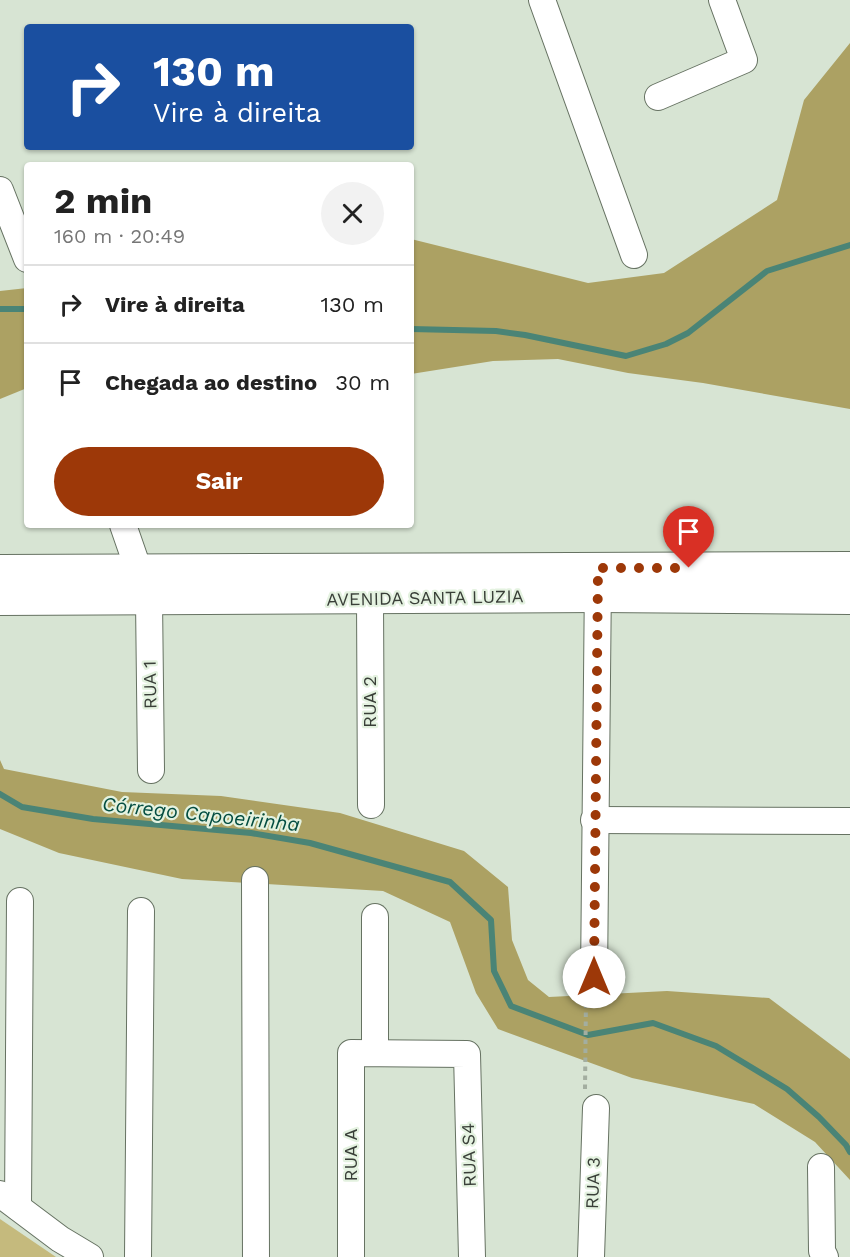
<!DOCTYPE html>
<html lang="pt">
<head>
<meta charset="utf-8">
<style>
	body { margin:0; font-family:"Work Sans",sans-serif; background:#f2f2f2; color:#222; height:100vh; display:flex; flex-direction:column; font-size:22px; white-space:nowrap }
	* { box-sizing:border-box; margin:0 }
	p { font-size:20px; color:#767676 }
	.icon { flex:none; width:33px; height:33px; fill:none; stroke:currentColor; stroke-width:2; stroke-linecap:round; stroke-linejoin:round }
	.map { position:relative; flex:1; overflow:hidden }
	.side { position:absolute; left:24px; top:162px; width:390px; height:366px; display:flex; flex-direction:column; background:#fff; border-radius:6px; box-shadow:0 2px 4px #0004 }
	.side>* { flex:none }
	.top-card { position:absolute; left:24px; top:24px; width:390px; height:126px; border-radius:6px; box-shadow:0 2px 4px #0004; background:#1a4fa0; color:#fff; overflow:hidden }
	.pin { position:absolute; display:grid; place-items:center; width:51px; height:51px; color:#fff; margin:-62px -26px; border-radius:50% 50% 50% 0; rotate:-45deg; box-shadow:0 0 6px #0007 }
	.pin .icon { rotate:45deg }
	.me { position:absolute; width:66px; margin:-33px; rotate:0deg; stroke-linejoin:round; filter:drop-shadow(0 0 4px #0008) }
	.turn { display:flex; align-items:center; gap:21px; height:126px; padding:0 30px; font-size:27px }
	.turn .icon { width:78px; height:78px; stroke-width:2.5 }
	.turn b { display:block; font-size:42px; line-height:51px }
	.round { display:grid; place-items:center; flex:none; width:63px; height:63px; border-radius:32px; background:#f2f2f2 }
	.head { display:flex; align-items:center; justify-content:space-between; height:102px; padding:0 30px }
	h1 { font-size:36px; font-weight:700; line-height:45px }
	.action { display:flex; gap:12px; margin-top:auto; padding:12px 30px }
	.action a { flex:1; height:69px; border-radius:36px; background:#9d3808; color:#fff; font-size:24px; font-weight:700; line-height:69px; text-align:center }
	ul { padding:0; list-style:none }
	li { display:flex; align-items:center; gap:18px; height:78px; padding:0 30px; border-top:2px solid #e0e0e0 }
	li div { flex:1 }
	li b { display:block; font-size:22px }
	li em { font-style:normal }
	.map>svg:first-child { display:block }
</style>
</head>
<body>
<div class="map">
<svg width="850" height="1257" viewBox="0 0 850 1257">
	<rect width="100%" height="100%" fill="#d7e4d3"/>
	<polygon fill="#c5ba7d" points="0,1219 56,1257 0,1257"/>
	<g fill="#aca163">
		<polygon points="850,43 850,409 703,383 628,373 558,359 493,361 411,374 411,239 588,283 664,273 777,200 804,100"/>
		<polygon points="27,288 27,388 0,399 0,291"/>
		<polygon points="0,760 4,769 122,792 221,796 340,813 464,851 508,887 512,940 528,980 549,997 667,991 769,998 850,1059 850,1180 815,1142 754,1104 632,1078 498,1029 476,993 450,922 383,891 182,879 59,853 0,829"/>
	</g>
	<g fill="none" stroke-linecap="round" stroke-linejoin="round">
		<g stroke="#4a8476" stroke-width="6">
			<polyline points="0,309 27,309"/>
			<polyline points="411,329 496,331 525,335 626,356 666,344 688,333 767,271 850,245"/>
			<polyline points="0,794 22,807 93,819 251,833 310,843 450,882 491,920 494,971 511,1006 588,1035 653,1023 716,1046 787,1089 819,1117 846,1145 850,1152"/>
		</g>
		<g stroke="#667262" stroke-width="28">
			<g id="minor">
				<polyline points="542,0 634,255"/>
				<polyline points="658,97 744,60 722,0"/>
				<polyline points="0,190 27,259"/>
				<polyline points="123,525 149,600 151,770"/>
				<polyline points="370,599 371,805"/>
				<polyline points="594,820 850,821"/>
				<polyline points="255,880 256,1257"/>
				<polyline points="594,977 598,578"/>
				<polyline points="375,1052 375,917"/>
				<polyline points="821,1167 822,1251 825,1257"/>
				<polyline points="0,1194 60,1239 90,1257"/>
				<polyline points="18,1207 20,901"/>
				<polyline points="138,1257 141,911"/>
				<polyline points="351,1257 351,1053 467,1054 472,1257"/>
				<polyline points="591,1257 596,1108"/>
			</g>
		</g>
		<g stroke="#667262" stroke-width="34">
			<g id="tertiary">
				<polyline points="0,571 850,568"/>
				<polyline points="0,599 599,596 850,598"/>
			</g>
		</g>
		<polyline stroke="#a3aea0" stroke-width="4" stroke-dasharray="4.5 4.5" stroke-linecap="butt" points="585,1089 586,997"/>
		<use href="#minor" stroke="#fff" stroke-width="26"/>
		<use href="#tertiary" stroke="#fff" stroke-width="32"/>
	</g>
	<g fill="none" stroke-linecap="round" stroke-linejoin="round">
		<polyline stroke="#9d3808" stroke-width="10" stroke-dasharray="0 18" points="594,977 598,568 689,568"/>
	</g>
	<g text-anchor="middle" stroke-width="4.5" stroke-linejoin="round" paint-order="stroke">
		<g font-size="18" fill="#393f38" stroke="#e4f2e0">
			<text transform="translate(425 598) rotate(-1)" y="6">AVENIDA SANTA LUZIA</text>
			<text transform="translate(150 685) rotate(-91)" y="6">RUA 1</text>
			<text transform="translate(370 702) rotate(-90)" y="6">RUA 2</text>
			<text transform="translate(351 1155) rotate(-90)" y="6">RUA A</text>
			<text transform="translate(469 1155) rotate(-92)" y="6">RUA S4</text>
			<text transform="translate(593 1183) rotate(-88)" y="6">RUA 3</text>
		</g>
		<g font-size="20" font-style="italic" fill="#044d41" stroke="#e4f2e0">
			<text transform="translate(201 814) rotate(6)" y="7">Córrego Capoeirinha</text>
		</g>
	</g>
</svg>
<div class="pin" style="left:689px;top:568px;background:#d93025"><svg class="icon" aria-label="arrive" viewBox="0 0 24 24"><path d="M6 21V4h12l-3 4 3 4H6"/></svg></div>
<svg class="me" style="left:594px;top:977px" viewBox="-20 -20 40 40"><circle r="19" fill="#fff"/><path d="M0-13L10 11 0 6-10 11z" fill="#9d3808"/></svg>
<div class="top-card">
<div class="turn"><svg class="icon" aria-label="right" viewBox="0 0 24 24"><path d="M7 20v-9h11M14 6l5 5-5 5"/></svg><div><b>130 m</b>Vire à direita</div></div>
</div>
<section class="side">
<div class="head"><div><h1>2 min</h1><p>160 m · 20:49</p></div><a class="round"><svg class="icon" aria-label="close" viewBox="0 0 24 24"><path d="M6 6l12 12M18 6L6 18"/></svg></a></div>
<ul>
<li><svg class="icon" aria-label="right" viewBox="0 0 24 24"><path d="M7 20v-9h11M14 6l5 5-5 5"/></svg><div><b>Vire à direita</b></div><em>130 m</em></li>
<li><svg class="icon" aria-label="arrive" viewBox="0 0 24 24"><path d="M6 21V4h12l-3 4 3 4H6"/></svg><div><b>Chegada ao destino</b></div><em>30 m</em></li>
</ul>
<div class="action"><a>Sair</a></div>
</section>
</div>
</body>
</html>
